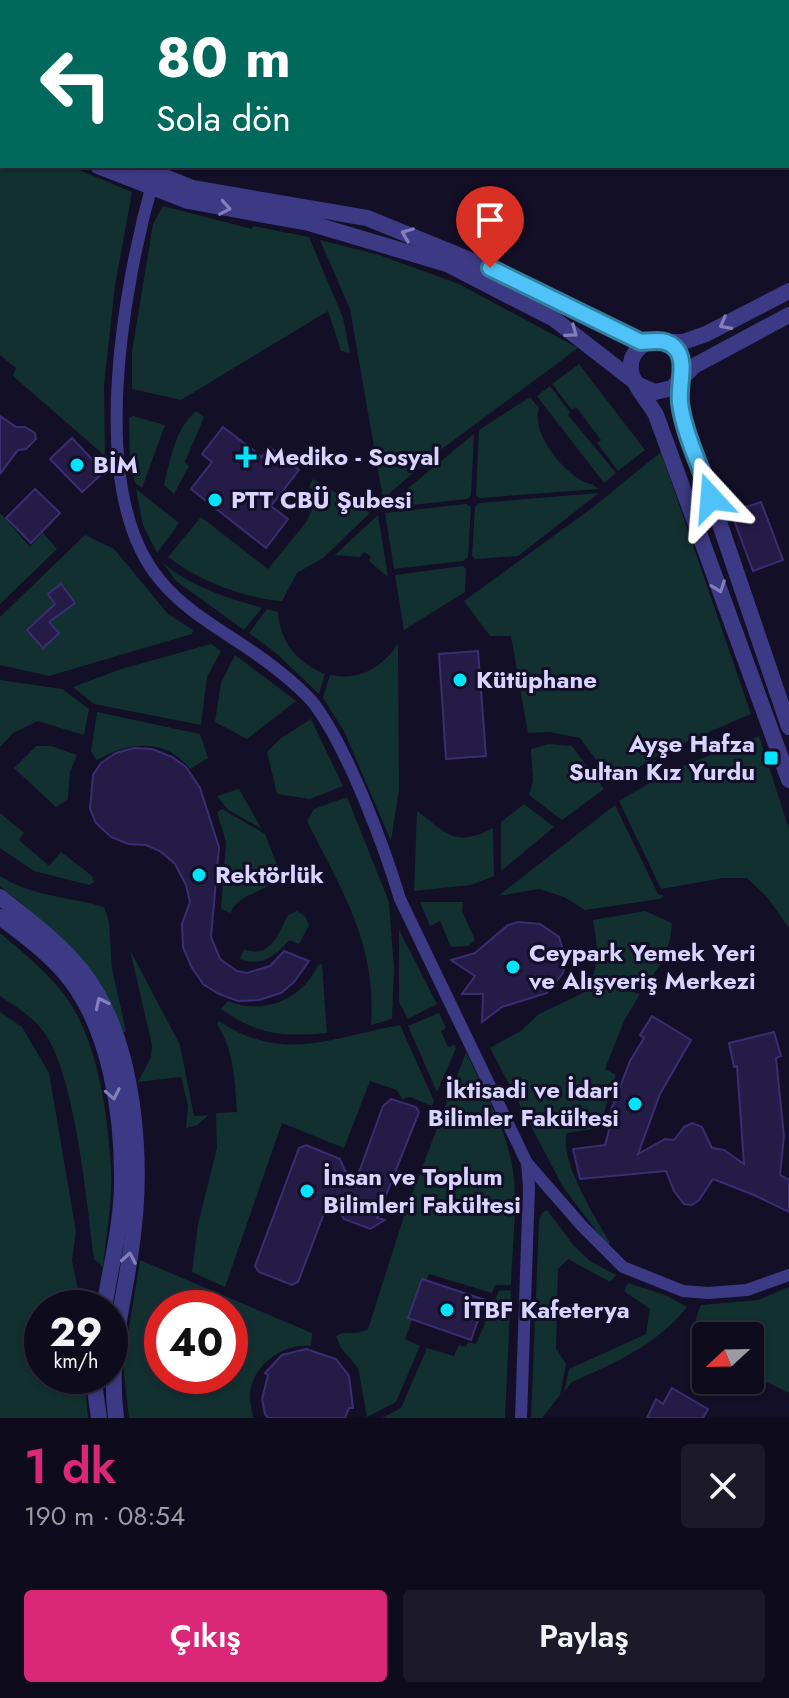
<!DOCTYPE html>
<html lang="tr">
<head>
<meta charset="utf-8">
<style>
	body { margin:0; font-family:Jost,sans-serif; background:#1c1929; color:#f1f3f6; height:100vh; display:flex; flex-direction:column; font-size:30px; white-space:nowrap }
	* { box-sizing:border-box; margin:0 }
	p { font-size:26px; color:#9b9ba3 }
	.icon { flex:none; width:44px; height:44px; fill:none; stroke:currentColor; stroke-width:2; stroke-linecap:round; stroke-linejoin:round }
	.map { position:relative; height:1418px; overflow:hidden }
	.side { display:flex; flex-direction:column; background:#0e0b1c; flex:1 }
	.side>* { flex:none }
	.banner { position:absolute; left:0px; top:0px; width:790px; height:168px; box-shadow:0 2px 6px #0004,0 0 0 2px #2e2b3b; background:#00695c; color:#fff; overflow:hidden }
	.needle { width:52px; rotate:248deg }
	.tools { position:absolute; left:692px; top:1322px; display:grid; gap:16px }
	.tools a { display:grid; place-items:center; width:72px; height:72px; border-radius:8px; background:#0e0b1c; box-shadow:0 2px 6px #0004,0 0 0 2px #2e2b3b; font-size:40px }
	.speed { position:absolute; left:24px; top:1290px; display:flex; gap:16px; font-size:40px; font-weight:700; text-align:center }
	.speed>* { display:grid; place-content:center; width:104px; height:104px; border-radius:50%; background:#0e0b1c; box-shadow:0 2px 6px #0004,0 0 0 2px #2e2b3b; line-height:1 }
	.speed small { font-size:20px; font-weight:400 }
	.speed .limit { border:12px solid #d22; background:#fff; color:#111 }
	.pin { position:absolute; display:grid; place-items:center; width:68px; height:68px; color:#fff; margin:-82px -34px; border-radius:50% 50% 50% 0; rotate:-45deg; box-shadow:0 0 8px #0007 }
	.pin .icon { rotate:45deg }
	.me { position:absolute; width:88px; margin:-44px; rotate:341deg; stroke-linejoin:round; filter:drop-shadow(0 0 6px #0008) }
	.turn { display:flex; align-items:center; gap:28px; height:168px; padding:0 24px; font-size:36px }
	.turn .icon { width:104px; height:104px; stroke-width:2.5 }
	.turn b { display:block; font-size:56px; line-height:68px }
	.round { display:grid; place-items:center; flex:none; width:84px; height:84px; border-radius:8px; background:#1c1929 }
	.headline { display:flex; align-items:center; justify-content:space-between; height:136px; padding:0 24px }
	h1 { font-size:48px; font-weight:600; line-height:60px; color:#db2777 }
	.button { display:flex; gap:16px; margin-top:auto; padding:16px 24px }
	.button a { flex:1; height:92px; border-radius:8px; background:#db2777; color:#fff; font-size:32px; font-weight:600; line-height:92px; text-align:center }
	.button a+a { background:#1c1929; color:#f1f3f6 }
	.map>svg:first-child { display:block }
</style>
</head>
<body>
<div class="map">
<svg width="789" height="1418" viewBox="0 0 789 1418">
	<rect width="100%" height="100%" fill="#130f26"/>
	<g fill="#12302f" fill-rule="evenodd">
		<polygon points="0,140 2,166 70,166 132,192 115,286 104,385 105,456 13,376 16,368 0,355"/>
		<polygon points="163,206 252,229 253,226 309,237 343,318 350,353 341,351 328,311 181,400 132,389 132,351 153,224"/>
		<polygon points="320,240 379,255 459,284 578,348 435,454 383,499 350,309"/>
		<polygon points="579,364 645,450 618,471 597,443 601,440 576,407 572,410 552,384"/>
		<polygon points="550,386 570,412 568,415 616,473 604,483 537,396"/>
		<path d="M530,397L539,408C531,433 561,469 582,481C588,484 593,483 598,489L479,498L476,495L479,430Z"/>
		<path d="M196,411L204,417L185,462L189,466L174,494L164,485C171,458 174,431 196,411Z"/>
		<polygon points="133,416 165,425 142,488 135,483 130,460 129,418"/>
		<polygon points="474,434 471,495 467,499 384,508"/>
		<polygon points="661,452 751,714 667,750 613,783 580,738 549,732 528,733 511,636 490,636 464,601 592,508"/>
		<path d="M313,479L370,513L323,558L297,573L282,601C243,598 199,581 168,557L201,517L268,569L307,521L318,494L309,487Z"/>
		<polygon points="136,489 179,523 157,553 143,525"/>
		<polygon points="599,493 518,556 475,559 472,556 475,507 479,503"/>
		<polygon points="466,504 471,507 468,557 463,561 394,569 385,513"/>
		<polygon points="0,513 30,547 43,533 57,549 0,604"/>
		<polygon points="378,515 388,577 369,561 371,556 364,552 360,557 335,555"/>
		<polygon points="85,535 114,549 168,614 193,630 192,634 49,676 0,665 0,617"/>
		<path d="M163,563C193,588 226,597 262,608L244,630L176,581Z"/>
		<polygon points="463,566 466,569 465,592 404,630 395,575"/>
		<path d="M267,609L278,612C280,643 297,662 325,674L319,694L276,653L249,633Z"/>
		<polygon points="211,644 221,651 207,677 201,725 94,704 73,687 121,669"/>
		<path d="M398,644L399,789L391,841L344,731L323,698L330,675C361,681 382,667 398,644Z"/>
		<polygon points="235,655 296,701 247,739 215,722 221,683"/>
		<polygon points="0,680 62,689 89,709 84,735 38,721 13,733 0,747"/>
		<path d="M97,712L200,734L208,758L190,769C165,737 129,742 97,760L91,752Z"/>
		<polygon points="311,719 343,786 310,799 277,794 267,752 280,739"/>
		<polygon points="759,736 789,829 789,928 767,897 747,878 723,878 661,889 619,801 670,771"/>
		<polygon points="549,744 572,746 604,789 562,820 529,795 533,781 531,749"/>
		<polygon points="36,746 51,746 77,755 70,772 68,799 56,807 14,768"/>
		<polygon points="239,789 261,828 228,810 217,796"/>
		<path d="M347,797L389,902L394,969L392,1019L371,1025C377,944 342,891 307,821L314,809Z"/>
		<polygon points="524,804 554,827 501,871 501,822"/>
		<polygon points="615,805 658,894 664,896 660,899 585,910 564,897 539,889 498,896"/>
		<path d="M222,809L265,834L279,870C267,899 243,887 230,913L221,909L226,842L217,812Z"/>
		<path d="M417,811C448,834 455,848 493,828L494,876L471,885L414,891Z"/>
		<polygon points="0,813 24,833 19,840 49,866 61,852 92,876 94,882 89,885 34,871 0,848"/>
		<path d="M0,876C33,897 67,896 104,907L109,922L112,969L126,1031L121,1034L22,904L0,886Z"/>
		<polygon points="420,902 463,902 462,911 475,940 468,946 451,947 440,921 430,926"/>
		<path d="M297,911L305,916L309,925L299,944L289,940C275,957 261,967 240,959L244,949C270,960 279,933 288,915Z"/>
		<path d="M645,911L672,923C670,952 661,967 642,988L593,976C600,957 596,939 593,920Z"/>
		<polygon points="399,930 437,1004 408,1019 399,1002"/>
		<path d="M0,933C27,956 59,981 76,1013C100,1057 108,1119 111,1168C113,1200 106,1235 103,1267L94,1259C87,1204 75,1072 43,1031C32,1016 15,1006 0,996Z"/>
		<polygon points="130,950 180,1045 194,1116 209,1115 197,1125 186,1128 188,1105 181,1077 138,1082 151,1057 152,1045"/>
		<path d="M322,964L327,1033C283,1037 258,1035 221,1009L228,1001C264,1016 303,999 318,965Z"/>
		<path d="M602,984L640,994L625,1019L605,1069L616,1075L599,1128L567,1133C558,1159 597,1220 610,1243L607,1245L563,1187L490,1048L522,1030L539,1014Z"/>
		<polygon points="0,1012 22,1027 49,1073 76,1232 72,1261 77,1285 89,1308 42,1308 42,1376 84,1376 88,1418 0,1418"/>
		<polygon points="439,1013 446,1028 441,1031 448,1047 454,1045 456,1048 437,1092 408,1026"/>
		<path d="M219,1021C283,1064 332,1037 400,1025L434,1101L432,1106L410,1097L402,1099L397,1090L370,1081L344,1148L282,1123L225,1287L192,1272L198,1224L217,1148L216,1113L237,1112C235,1081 234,1050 217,1024Z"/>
		<path d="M466,1052C481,1085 501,1119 510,1155C520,1195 512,1243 511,1285H495L492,1293L429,1274L405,1339L420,1346L396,1402L367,1417L358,1368L341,1348L336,1336C345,1330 357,1336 368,1329L406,1210Z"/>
		<polygon points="547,1210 574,1246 590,1261 616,1275 610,1282 568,1259 558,1269 556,1349 566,1364 560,1395 542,1418 531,1418 539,1221 542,1213"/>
		<path d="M140,1260L312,1333L311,1346C283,1343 254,1364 250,1392C249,1400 252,1410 253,1418H129L123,1365ZM162,1308H230V1376H162Z"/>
		<path d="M628,1283L665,1295L687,1307C658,1344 615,1363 572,1382L564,1392L569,1369L646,1334L650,1309L624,1291Z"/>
		<path d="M789,1287V1393L750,1374V1336H706V1360C693,1346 692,1321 701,1305L758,1300Z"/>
		<polygon points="511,1290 505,1418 382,1418 401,1408 427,1348 454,1356 459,1345 466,1347 468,1342 476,1344 499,1291"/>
	</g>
	<g fill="#241b47" stroke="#3b2d73" stroke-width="2">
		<polygon points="0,416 16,427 25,427 35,433 36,439 26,449 18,450 0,474"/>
		<polygon points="223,427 262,457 269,447 299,470 271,506 288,519 266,548 191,489 212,462 202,454"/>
		<polygon points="72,438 104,472 82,492 50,459"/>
		<polygon points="35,489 60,513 31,543 6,518"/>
		<polygon points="761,502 783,560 753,571 731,512"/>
		<polygon points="61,584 75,603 49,622 59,633 43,648 27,630 55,604 48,594"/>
		<polygon points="478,651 486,756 446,759 439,654"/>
		<polygon points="134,748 152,749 172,757 186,767 200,788 219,847 211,937 220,959 237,971 247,973 270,966 284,951 309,961 294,982 281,993 259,1000 238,1001 219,994 203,984 191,966 183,947 182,924 190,902 186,885 175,864 160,851 146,845 128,844 111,837 96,823 90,809 93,775 101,763 116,753"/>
		<polygon points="518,922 540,924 559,937 566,960 563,973 547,993 502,1007 482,1022 483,994 462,994 475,976 451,960 475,953 508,925"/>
		<polygon points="652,1016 691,1040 660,1094 638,1154 665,1139 674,1140 684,1127 692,1123 702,1127 712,1148 724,1150 744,1164 737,1066 734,1067 729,1043 774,1032 781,1056 776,1058 784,1136 780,1175 789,1180 789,1212 754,1195 713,1179 699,1200 692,1205 684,1204 674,1191 666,1171 580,1179 573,1149 605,1145 612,1119 608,1118 630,1061 644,1038 640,1035"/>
		<polygon points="391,1099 416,1107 419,1112 377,1218 385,1220 370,1229 344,1219 331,1195 298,1282 292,1285 259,1272 255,1266 299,1148 306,1145 340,1159 345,1171 358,1175 383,1106"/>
		<polygon points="422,1279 485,1300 471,1340 408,1318"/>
		<polygon points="306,1349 336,1359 349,1376 353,1408 349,1408 345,1418 268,1418 265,1414 262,1399 268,1375 265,1373 282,1355"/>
		<polygon points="672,1388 708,1409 703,1418 647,1418 656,1399 663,1404"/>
	</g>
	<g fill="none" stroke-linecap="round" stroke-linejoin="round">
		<g stroke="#3d3a85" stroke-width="12">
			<path d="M153,181C124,284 85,491 160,580C191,618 238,638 275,668C289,679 304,691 315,705C349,752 383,843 400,899L527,1163L582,1226L623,1267L683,1291L708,1293L747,1290L789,1275"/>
			<polyline points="521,1418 529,1187 527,1163"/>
		</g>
		<g stroke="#3d3a85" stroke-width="16">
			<polyline points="788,7 789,9"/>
			<polyline points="0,112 2,113"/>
			<polyline points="0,128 2,129"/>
			<polyline points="98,166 188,201 309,223 447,264 554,319 639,385 655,392 672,388 694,366 789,315"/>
			<polyline points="138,166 192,188 367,218 490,268 641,342 683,342 706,334 789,291"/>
			<path d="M789,727L682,413C681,404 676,390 678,381C680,372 684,367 681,357C670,328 627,341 631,371C633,385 649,402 656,415L789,780"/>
			<path d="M0,897C28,920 58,941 81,970C137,1040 144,1164 131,1250C122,1313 108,1352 116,1418"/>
			<path d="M0,917C25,936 53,956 72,982C110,1033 122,1113 122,1175C123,1220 111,1264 104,1308"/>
			<polyline points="93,1376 99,1418"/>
		</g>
	</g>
	<defs><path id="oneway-chevron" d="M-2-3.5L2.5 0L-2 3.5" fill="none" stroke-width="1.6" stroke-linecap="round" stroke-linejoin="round" transform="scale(2)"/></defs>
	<g stroke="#837fbc">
		<use href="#oneway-chevron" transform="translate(225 208) rotate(10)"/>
		<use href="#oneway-chevron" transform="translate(407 234) rotate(-158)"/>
		<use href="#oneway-chevron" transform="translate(725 324) rotate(152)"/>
		<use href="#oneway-chevron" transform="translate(572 332) rotate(36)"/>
		<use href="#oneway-chevron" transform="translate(719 587) rotate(70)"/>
		<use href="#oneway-chevron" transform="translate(101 1003) rotate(-116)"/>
		<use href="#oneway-chevron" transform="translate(113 1094) rotate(79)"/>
		<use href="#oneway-chevron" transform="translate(129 1258) rotate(-80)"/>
	</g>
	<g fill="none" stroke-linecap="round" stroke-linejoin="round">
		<g stroke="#337fa1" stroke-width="20">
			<path id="route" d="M490,268L641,342C654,341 667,338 676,349C687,362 678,385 680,403C684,434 701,467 711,498"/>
		</g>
		<use href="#route" stroke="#4fc3f7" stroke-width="14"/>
	</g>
	<g fill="#00e5ff" stroke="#130f26" stroke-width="3">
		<path d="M242 445h8v8h8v8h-8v8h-8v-8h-8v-8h8z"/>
		<circle cx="77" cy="465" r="8"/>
		<circle cx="215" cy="500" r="8"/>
		<circle cx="460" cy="680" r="8"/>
		<rect x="763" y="750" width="16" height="16" rx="4"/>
		<circle cx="199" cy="875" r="8"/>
		<circle cx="513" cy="967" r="8"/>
		<circle cx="635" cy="1104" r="8"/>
		<circle cx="307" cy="1191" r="8"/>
		<circle cx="447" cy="1310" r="8"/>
	</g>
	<g text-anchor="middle" stroke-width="6" stroke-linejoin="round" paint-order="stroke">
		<g font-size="24" font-weight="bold" fill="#d9d4ff" stroke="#130f26" text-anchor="start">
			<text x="264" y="465">Mediko - Sosyal</text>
			<text x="93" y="473">BİM</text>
			<text x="231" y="508">PTT CBÜ Şubesi</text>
			<text x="476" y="688">Kütüphane</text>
			<text x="755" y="752" text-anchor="end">Ayşe Hafza<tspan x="755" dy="28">Sultan Kız Yurdu</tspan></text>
			<text x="215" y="883">Rektörlük</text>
			<text x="529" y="961">Ceypark Yemek Yeri<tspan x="529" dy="28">ve Alışveriş Merkezi</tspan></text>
			<text x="619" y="1098" text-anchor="end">İktisadi ve İdari<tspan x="619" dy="28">Bilimler Fakültesi</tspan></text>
			<text x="323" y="1185">İnsan ve Toplum<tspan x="323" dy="28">Bilimleri Fakültesi</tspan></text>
			<text x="463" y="1318">İTBF Kafeterya</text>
		</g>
	</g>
</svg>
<div class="tools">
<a><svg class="needle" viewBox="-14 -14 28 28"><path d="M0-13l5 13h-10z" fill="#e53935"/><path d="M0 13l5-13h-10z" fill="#9b9ba3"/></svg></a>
</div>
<div class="speed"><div>29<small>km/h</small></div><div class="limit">40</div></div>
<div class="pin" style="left:490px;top:268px;background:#d93025"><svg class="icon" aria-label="arrive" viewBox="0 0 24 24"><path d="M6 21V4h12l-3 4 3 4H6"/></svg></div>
<svg class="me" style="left:711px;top:498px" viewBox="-20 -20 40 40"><path d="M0-17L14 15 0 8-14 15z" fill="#4fc3f7" stroke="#fff" stroke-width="4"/></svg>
<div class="banner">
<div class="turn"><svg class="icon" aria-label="left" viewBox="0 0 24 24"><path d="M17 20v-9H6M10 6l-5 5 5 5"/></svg><div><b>80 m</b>Sola dön</div></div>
</div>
</div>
<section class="side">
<div class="headline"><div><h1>1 dk</h1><p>190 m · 08:54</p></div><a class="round"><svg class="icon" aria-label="close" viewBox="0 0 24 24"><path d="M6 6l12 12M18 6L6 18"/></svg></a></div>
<div class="button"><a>Çıkış</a><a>Paylaş</a></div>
</section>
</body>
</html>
